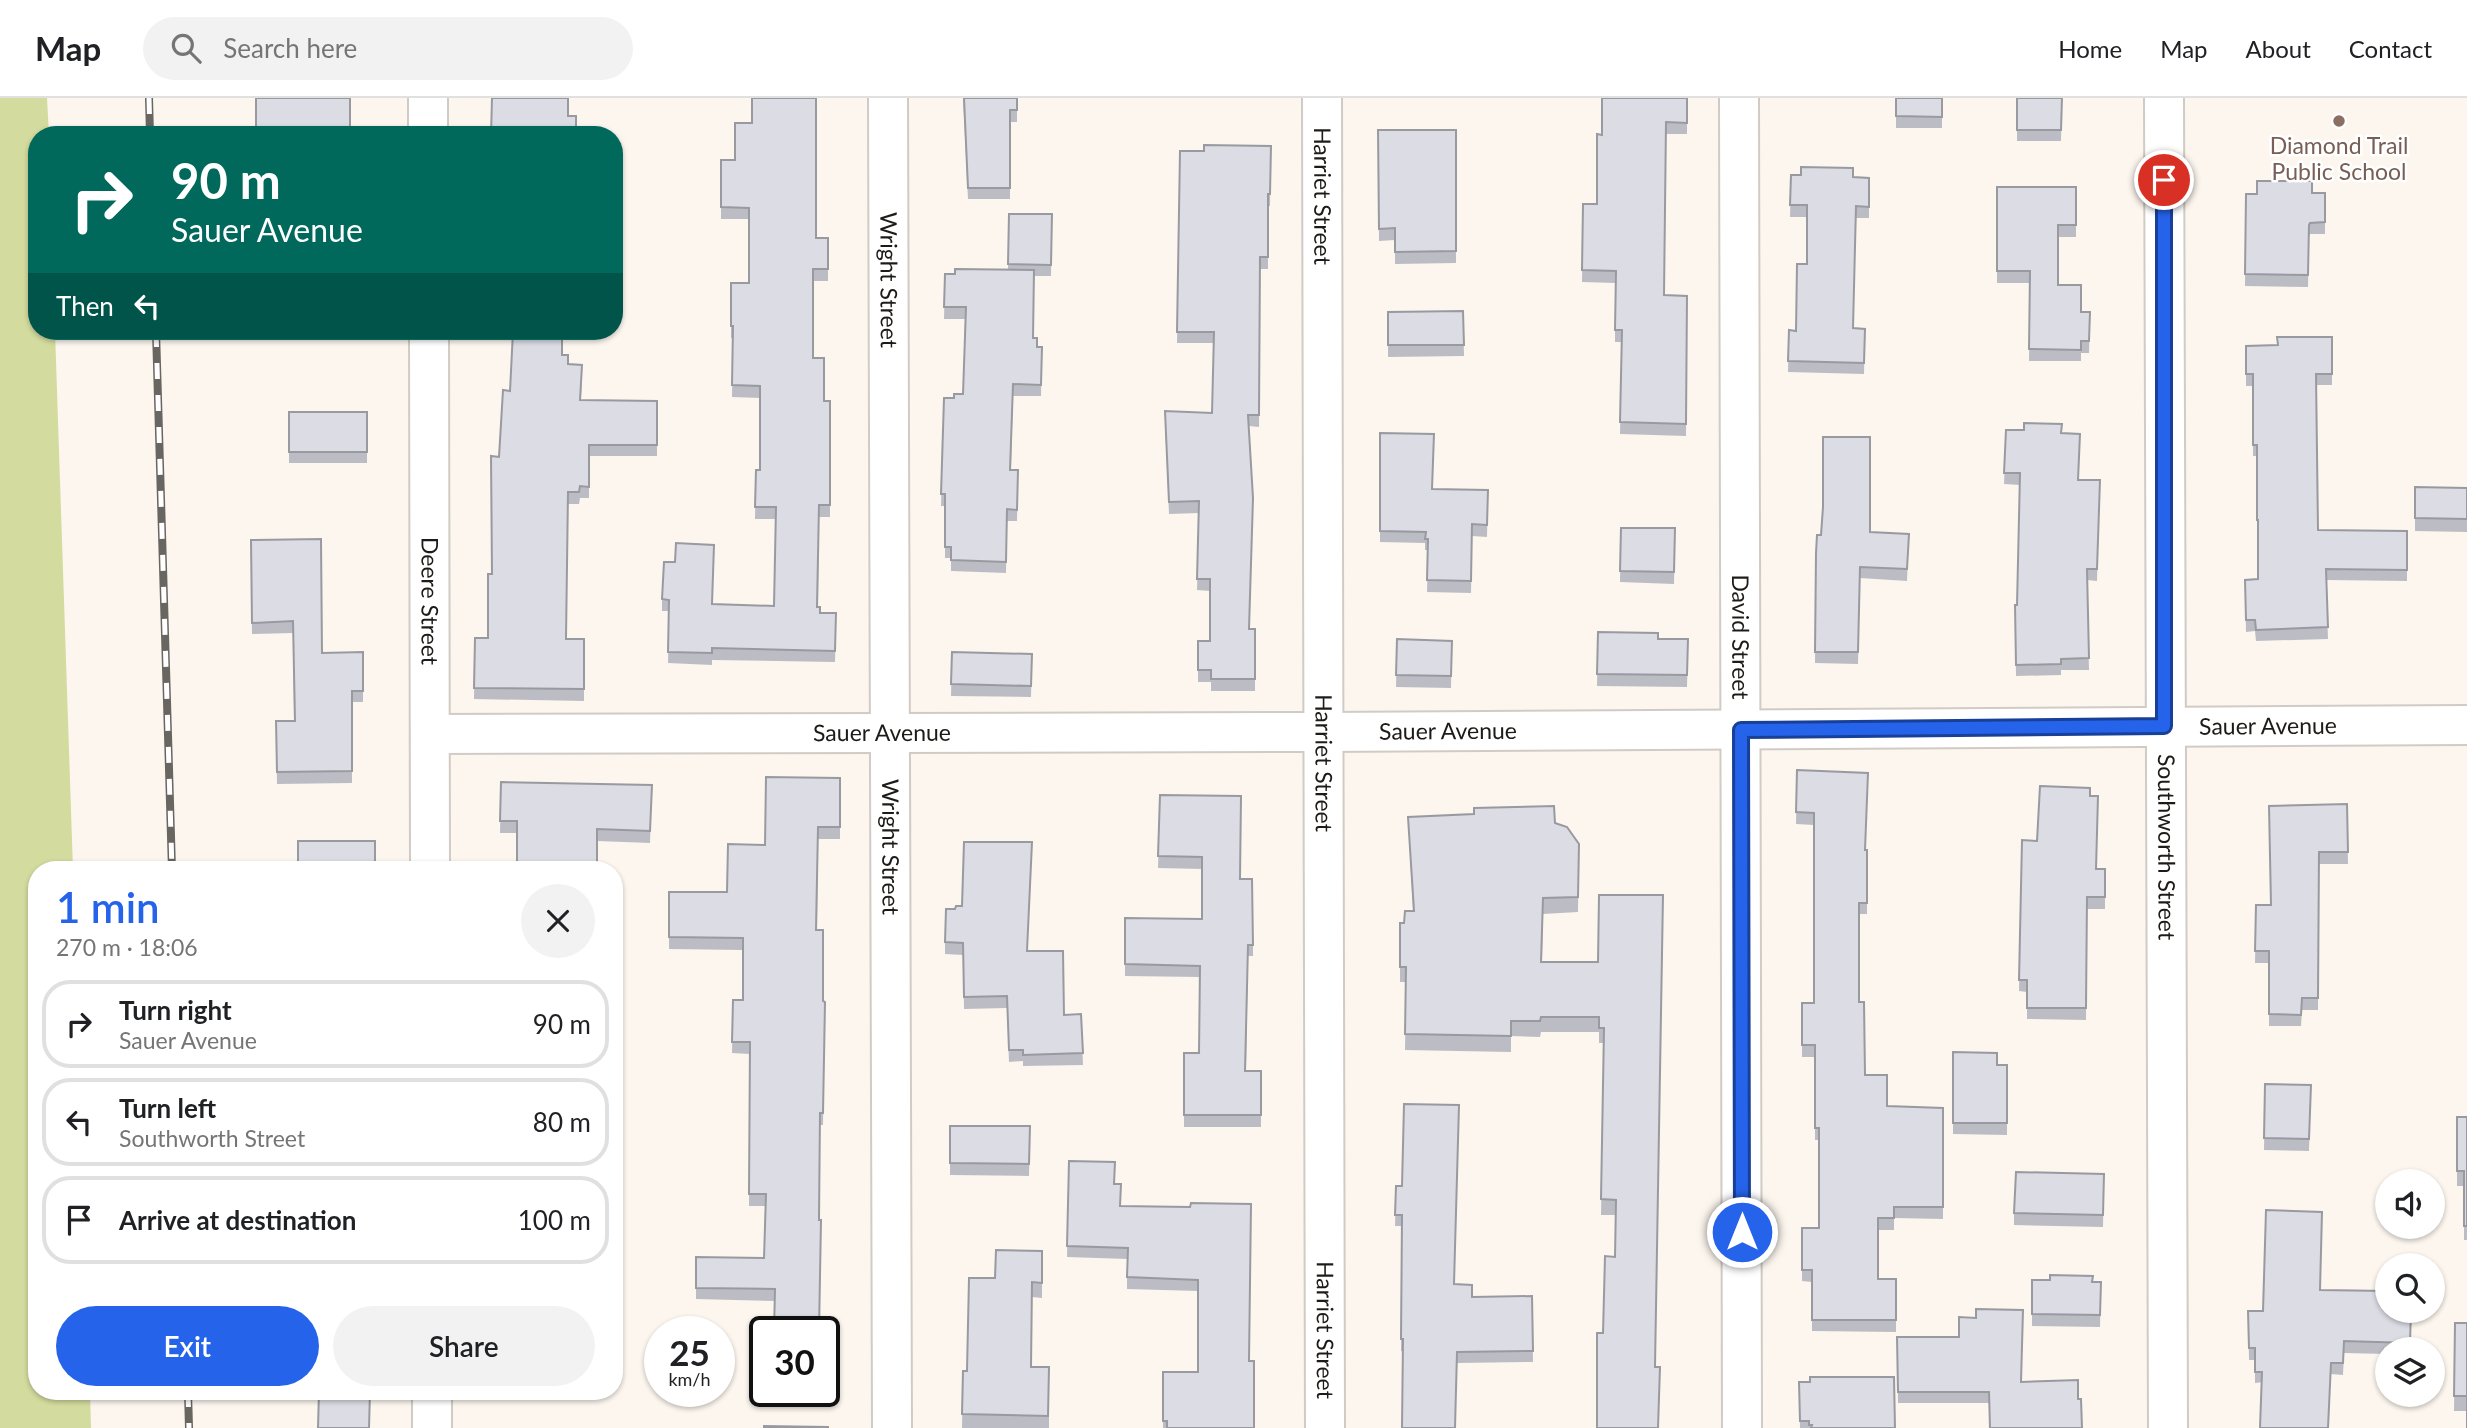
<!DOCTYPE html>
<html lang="en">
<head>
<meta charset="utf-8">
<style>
	body { margin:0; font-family:Lato,sans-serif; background:#f2f2f2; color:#202124; height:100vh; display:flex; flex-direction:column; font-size:26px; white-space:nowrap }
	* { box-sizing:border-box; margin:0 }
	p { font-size:23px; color:#757577 }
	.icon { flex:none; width:38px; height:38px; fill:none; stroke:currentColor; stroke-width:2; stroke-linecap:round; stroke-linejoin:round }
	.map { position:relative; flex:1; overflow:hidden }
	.details { position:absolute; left:28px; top:763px; width:595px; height:539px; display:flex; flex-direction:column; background:#fff; border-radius:28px; box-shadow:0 2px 5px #0004 }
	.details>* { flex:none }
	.guide { position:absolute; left:28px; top:28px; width:595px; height:214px; border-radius:28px; box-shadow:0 2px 5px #0004; background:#00695c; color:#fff; overflow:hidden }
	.buttons { position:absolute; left:2375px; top:1071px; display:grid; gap:14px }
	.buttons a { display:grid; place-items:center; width:70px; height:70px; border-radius:50%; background:#fff; box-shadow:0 2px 5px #0004; font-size:35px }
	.speed { position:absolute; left:644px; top:1218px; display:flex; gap:14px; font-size:35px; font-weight:700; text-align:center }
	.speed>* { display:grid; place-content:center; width:91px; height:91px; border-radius:50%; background:#fff; box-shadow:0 2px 5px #0004; line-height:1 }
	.speed small { font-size:18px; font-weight:400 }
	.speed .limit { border:4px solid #111; border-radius:10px; background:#fff; color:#111 }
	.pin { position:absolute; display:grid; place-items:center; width:60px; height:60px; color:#fff; margin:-30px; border:4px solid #fff; border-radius:50%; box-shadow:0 2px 7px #0007 }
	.me { position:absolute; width:77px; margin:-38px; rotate:0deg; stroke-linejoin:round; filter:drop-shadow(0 0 5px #0008) }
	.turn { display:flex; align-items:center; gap:24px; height:147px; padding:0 28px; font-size:32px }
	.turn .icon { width:91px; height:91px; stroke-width:2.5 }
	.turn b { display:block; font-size:49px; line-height:60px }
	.then { display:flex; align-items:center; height:66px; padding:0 28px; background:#0003; gap:14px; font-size:26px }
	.round { display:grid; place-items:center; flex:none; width:74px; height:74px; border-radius:37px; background:#f2f2f2 }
	.headline { display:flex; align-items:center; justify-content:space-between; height:119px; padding:0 28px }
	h1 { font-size:42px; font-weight:600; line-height:52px; color:#2563eb }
	.primary-button { display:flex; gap:14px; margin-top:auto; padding:14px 28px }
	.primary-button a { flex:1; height:80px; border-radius:42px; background:#2563eb; color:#fff; font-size:28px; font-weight:600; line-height:80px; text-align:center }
	.primary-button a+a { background:#f2f2f2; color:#202124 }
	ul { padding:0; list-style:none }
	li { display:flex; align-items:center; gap:21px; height:88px; margin:0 14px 10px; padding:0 14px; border:4px solid #e0e0e0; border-radius:28px }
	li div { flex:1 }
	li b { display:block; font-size:26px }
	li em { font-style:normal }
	header { display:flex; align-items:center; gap:42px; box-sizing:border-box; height:98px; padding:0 35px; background:#fff; border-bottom:2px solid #e0e0e0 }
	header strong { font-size:33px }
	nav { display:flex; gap:38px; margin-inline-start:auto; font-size:24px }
	.search { width:490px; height:63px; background:#f2f2f2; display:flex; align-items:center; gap:18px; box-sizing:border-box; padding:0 24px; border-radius:38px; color:#757577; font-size:26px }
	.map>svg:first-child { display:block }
</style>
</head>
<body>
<header>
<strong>Map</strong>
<div class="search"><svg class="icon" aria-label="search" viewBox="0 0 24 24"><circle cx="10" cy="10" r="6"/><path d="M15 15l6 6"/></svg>Search here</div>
<nav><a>Home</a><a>Map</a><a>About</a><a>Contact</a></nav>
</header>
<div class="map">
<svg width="2467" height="1330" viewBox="0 0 2467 1330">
	<rect width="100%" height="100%" fill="#fcf6ef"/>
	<polygon fill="#d4db9e" points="0,0 47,0 49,37 37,37 37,233 55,233 73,772 37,772 37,1293 90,1293 91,1330 0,1330"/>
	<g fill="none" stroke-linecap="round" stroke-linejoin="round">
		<g stroke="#d1cbc5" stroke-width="42">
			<g id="street">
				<polyline points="428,0 428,37"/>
				<path id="s1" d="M888,0L892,1330"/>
				<path id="s2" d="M1322,0L1325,1330"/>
				<path id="s3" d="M1739,0L1742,1330"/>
				<path id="s4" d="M429,233L430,772"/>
				<path id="s5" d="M430,636L1323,634L2467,627"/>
				<polyline points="432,1293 432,1330"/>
			</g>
		</g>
		<g stroke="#d1cbc5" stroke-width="42">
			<g id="secondary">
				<path id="s6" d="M2164,0L2168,1330"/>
			</g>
		</g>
		<use href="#street" stroke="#fff" stroke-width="38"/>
		<use href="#secondary" stroke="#fff" stroke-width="38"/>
		<g stroke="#696561" stroke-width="8">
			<g id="rail">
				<polyline points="149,0 150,37"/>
				<polyline points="156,233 172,772"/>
				<polyline points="188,1293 189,1330"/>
			</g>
		</g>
		<use href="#rail" stroke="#fff" stroke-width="5" stroke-dasharray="16" stroke-linecap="butt"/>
	</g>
	<g fill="#bcbdc4">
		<polygon points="963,0 1017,0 1017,24 1010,24 1010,101 968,101"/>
		<polygon points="1687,0 1687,36 1666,36 1664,197 1687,198 1686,338 1620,336 1622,244 1615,244 1615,185 1582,184 1583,106 1597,106"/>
		<rect x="1896" y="0" width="46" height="30"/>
		<polygon points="2017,0 2062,0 2061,43 2017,43"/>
		<polygon points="1378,32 1456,32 1456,165 1395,166 1395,142 1379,143"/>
		<polygon points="1271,48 1270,108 1268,108 1268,171 1260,171 1259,329 1249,328 1249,531 1255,531 1255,593 1211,593 1211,584 1198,584 1198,543 1210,543 1210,493 1197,492 1199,415 1169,416 1165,324 1212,315 1214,245 1177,245 1180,53 1204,53"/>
		<polygon points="721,62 735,62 816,140 828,140 828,183 813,183 813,260 824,303 830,303 830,419 819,419 818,509 820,515 836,515 835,564 712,562 712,567 668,565 669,513 662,513 662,501 712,506 774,508 776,421 755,421 756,372 760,372 760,300 732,299 733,240 731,240 731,185 749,185 749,121 721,121"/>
		<polygon points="1791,77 1869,80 1869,120 1856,120 1853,230 1865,231 1864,276 1788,274 1789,232 1796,233 1807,166 1807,119 1790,119"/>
		<polygon points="1997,89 2076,89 2076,139 2058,139 2058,187 2081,214 2090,214 2089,255 2081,255 2081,263 2029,263 2030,185 1997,185"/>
		<polygon points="2325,95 2325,136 2310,136 2309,139 2308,189 2245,188 2246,96"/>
		<polygon points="1009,116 1052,116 1051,178 1034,178 1033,240 1037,249 1042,249 1041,298 1013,298 1011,372 1018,372 1017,423 1007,423 1006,475 951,473 951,460 945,460 945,408 941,408 944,300 954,300 963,296 965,221 944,221 945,176 1008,172"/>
		<polygon points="1463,213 1464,258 1388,259 1388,214"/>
		<rect x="266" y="233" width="84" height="9"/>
		<polygon points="2332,239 2332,287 2316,287 2318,432 2407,433 2407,483 2326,482 2328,541 2256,543 2255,533 2246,534 2245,482 2258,481 2258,433 2257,433 2257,358 2253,358 2253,288 2246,288 2246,248 2277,247"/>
		<polygon points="562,257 568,266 582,279 581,302 657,303 657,358 589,358 589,400 580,400 579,406 568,406 566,541 584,541 584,603 474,601 475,540 488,540 499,359 510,293"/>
		<rect x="289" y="314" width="78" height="51"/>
		<polygon points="2006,332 2062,335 2078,382 2100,382 2097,483 2087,482 2089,572 2061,572 2061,577 2016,578 2015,507 2017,507 2020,387 2004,386"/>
		<polygon points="1380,335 1433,391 1488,392 1487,439 1472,438 1471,495 1427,494 1428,452 1425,452 1425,445 1380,444"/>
		<polygon points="2415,389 2467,390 2467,434 2415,433"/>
		<polygon points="1621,430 1675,430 1674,486 1620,484"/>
		<polygon points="1870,434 1909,436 1907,483 1860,480 1858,566 1815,565 1816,455"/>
		<polygon points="251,442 322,555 363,554 363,604 352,604 352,685 277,686 276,623 294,623 293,535 252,536"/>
		<polygon points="1598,534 1658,541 1688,541 1687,589 1597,588"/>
		<polygon points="1397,541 1452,543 1451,590 1396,589"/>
		<polygon points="952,554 1032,556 1031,599 951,598"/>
		<polygon points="1797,672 1866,752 1867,752 1867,816 1859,816 1859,904 1865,977 1887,1008 1943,1010 1943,1121 1894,1120 1894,1132 1878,1132 1878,1181 1896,1181 1896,1234 1812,1233 1812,1184 1802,1183 1802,1130 1819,1130 1819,1042 1815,1042 1815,959 1802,959 1802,905 1814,905 1814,727 1796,726"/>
		<polygon points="840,680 840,741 818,741 817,832 823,903 825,904 823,1027 820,1027 775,1203 696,1201 696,1159 764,1160 765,1108 749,1108 750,956 732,955 733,902 743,902 743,852 669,851 669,794 727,794"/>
		<polygon points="501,684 652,687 650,745 597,743 517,735 500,735"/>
		<polygon points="1160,697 1240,781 1253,847 1253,858 1248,858 1246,973 1261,973 1261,1029 1184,1029 1184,955 1199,955 1200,879 1125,878 1125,820 1202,821 1202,771 1158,770"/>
		<polygon points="2347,706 2348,766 2319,766 2318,912 2302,912 2301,928 2269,928 2269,865 2255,865 2256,807 2271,807"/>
		<polygon points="1408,719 1555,725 1579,746 1578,814 1543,816 1542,864 1598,864 1656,1269 1659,1330 1603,1235 1615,1159 1616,1117 1601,1117 1604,945 1599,945 1599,934 1541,934 1540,939 1511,938 1511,954 1405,952 1406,884 1400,884 1400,825 1404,825 1413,813"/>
		<polygon points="2022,742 2096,771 2105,771 2105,811 2087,811 2086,922 2027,921 2027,894 2019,893"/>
		<polygon points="955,811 1028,853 1064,917 1081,916 1083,967 1023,968 1023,963 1009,964 1007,910 964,911 963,857 945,856 945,844"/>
		<polygon points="1953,954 1997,967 2007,967 2007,1037 1953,1036"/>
		<polygon points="2265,986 2311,987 2309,1053 2264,1052"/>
		<polygon points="2457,1019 2467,1019 2467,1142 2464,1142 2464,1088 2457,1088"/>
		<polygon points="950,1028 1030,1028 1029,1078 950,1077"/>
		<polygon points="1069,1063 1115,1086 1120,1108 1190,1109 1249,1263 1254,1330 1163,1330 1163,1274 1198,1274 1198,1193 1127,1191 1127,1161 1067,1159"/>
		<polygon points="2104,1076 2103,1129 2014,1127 2014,1115"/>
		<polygon points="1396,1088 1454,1186 1472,1199 1532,1198 1533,1264 1457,1265 1401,1253 1402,1128 1395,1128"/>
		<polygon points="1042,1153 1042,1200 1032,1199 1031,1269 1049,1269 1049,1330 962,1330 963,1273 967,1273 995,1180"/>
		<polygon points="2032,1182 2101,1184 2100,1229 2032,1228"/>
		<polygon points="2321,1192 2411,1213 2411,1251 2387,1251 2387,1256 2344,1255 2343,1277 2331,1276 2255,1285 2255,1262 2249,1262 2248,1213 2263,1213"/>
		<polygon points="2023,1212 1989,1305 1898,1305 1897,1239 1959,1239 1976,1220"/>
		<polygon points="2455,1225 2467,1225 2467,1313 2454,1313"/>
		<polygon points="1799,1284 1895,1330 1800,1330"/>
	</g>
	<g fill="#dbdce4" stroke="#999aa0" stroke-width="2">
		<rect x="256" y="0" width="94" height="37"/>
		<polygon points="492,0 568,0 568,18 576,18 576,37 491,37"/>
		<polygon points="752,0 816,0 816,140 828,140 828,171 813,171 813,260 824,260 824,303 830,303 830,407 819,407 817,509 820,509 820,515 836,515 835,553 712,550 712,555 668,554 669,502 662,501 664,464 675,464 676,445 714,447 712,506 774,508 776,409 755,409 756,372 760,372 760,288 732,287 733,228 731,228 731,185 749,185 749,110 721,109 721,62 735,62 735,25 752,25"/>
		<polygon points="964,0 1017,0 1017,12 1010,12 1010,90 968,90"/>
		<polygon points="1602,0 1687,0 1687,25 1666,24 1664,197 1687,198 1686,326 1620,324 1622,232 1615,232 1616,173 1582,172 1583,106 1597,106 1597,36 1602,37"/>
		<polygon points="1896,0 1942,0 1942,19 1896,18"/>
		<polygon points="2017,0 2062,0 2061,32 2017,32"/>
		<polygon points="1378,32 1456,32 1456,153 1395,154 1395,130 1379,131"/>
		<polygon points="1204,47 1271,48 1270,96 1268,96 1268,159 1260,159 1259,317 1248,317 1253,400 1249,531 1255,531 1255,581 1211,581 1211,572 1198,572 1198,543 1210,543 1210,481 1197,481 1199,403 1169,404 1165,313 1212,315 1214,234 1177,234 1180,53 1204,53"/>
		<polygon points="1801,69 1853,70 1853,79 1869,80 1869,109 1856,108 1853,230 1865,231 1864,265 1788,263 1789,232 1796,233 1797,166 1807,166 1807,107 1790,107 1791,77 1801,77"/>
		<polygon points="2257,83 2312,83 2312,95 2325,95 2325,124 2310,125 2309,127 2308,177 2245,176 2246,96 2257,96"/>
		<polygon points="1997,89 2076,89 2076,127 2058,127 2058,187 2081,187 2081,214 2090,214 2089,243 2081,243 2081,252 2029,251 2030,173 1997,173"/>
		<polygon points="1009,116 1052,116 1051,167 1008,166"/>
		<polygon points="955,171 1034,172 1033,240 1037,240 1037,249 1042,249 1041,287 1013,286 1010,372 1018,372 1017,412 1007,411 1006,464 951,462 951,449 945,449 945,396 941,396 944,300 954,300 954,296 963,296 966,209 944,209 945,176 955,176"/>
		<polygon points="1463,213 1464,247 1388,247 1388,214"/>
		<polygon points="513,233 562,233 562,257 568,257 568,266 582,267 580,302 657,303 657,347 589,347 589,389 580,388 579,394 568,394 566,541 584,541 584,591 474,590 475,540 488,540 488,476 492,476 491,358 499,359 503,292 510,293"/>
		<polygon points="2277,239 2332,239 2332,276 2316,276 2318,432 2407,433 2407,472 2326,471 2328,529 2256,532 2255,522 2246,522 2245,482 2258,481 2258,422 2257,422 2257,347 2253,347 2253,276 2246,276 2246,248 2278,247"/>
		<rect x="289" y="314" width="78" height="40"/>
		<polygon points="2024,325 2062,326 2061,335 2080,336 2078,382 2100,382 2097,471 2087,471 2089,560 2061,561 2061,566 2016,567 2015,507 2017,507 2020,375 2004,375 2006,332 2024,332"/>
		<polygon points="1380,335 1434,336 1432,391 1488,392 1487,427 1472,426 1471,483 1427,482 1428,441 1425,441 1426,434 1380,433"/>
		<polygon points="1823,339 1870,339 1870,434 1909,436 1907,471 1860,469 1858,554 1815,554 1816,455 1817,437 1821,437 1823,409"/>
		<polygon points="2415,389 2467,390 2467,421 2415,420"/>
		<polygon points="1621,430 1675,430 1674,474 1620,473"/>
		<polygon points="321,441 322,555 363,554 363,593 352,593 352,673 277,674 276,623 295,623 293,523 252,525 251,442"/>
		<polygon points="1598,534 1658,535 1658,541 1688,541 1687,577 1597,576"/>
		<polygon points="1397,541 1452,543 1451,578 1396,577"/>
		<polygon points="952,554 1032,556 1031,588 951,586"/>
		<polygon points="1797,672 1868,675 1865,752 1867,752 1867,805 1859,805 1859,904 1864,904 1865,977 1887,977 1887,1008 1943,1010 1943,1109 1894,1109 1894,1120 1878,1120 1878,1181 1896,1181 1896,1222 1812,1222 1812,1172 1802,1172 1802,1130 1819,1130 1819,1030 1815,1030 1815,947 1802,947 1802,905 1814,905 1814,715 1796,714"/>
		<polygon points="766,679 840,680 840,729 818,729 816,832 823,832 823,903 825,904 823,1015 820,1015 819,1122 821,1122 819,1234 774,1234 775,1191 696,1190 696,1159 764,1160 766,1096 749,1096 750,944 732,944 733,902 743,902 743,840 669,839 669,794 727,794 728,746 765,747"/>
		<polygon points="501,684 652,687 650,733 597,731 597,772 517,772 517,723 500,723"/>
		<polygon points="2040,688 2090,690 2090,698 2098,698 2096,771 2105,771 2105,799 2087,799 2086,910 2027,910 2027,882 2019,882 2022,742 2037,743"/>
		<polygon points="1160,697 1241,698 1240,781 1252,781 1253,847 1248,847 1245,973 1261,973 1261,1017 1184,1017 1184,955 1199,955 1200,868 1125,866 1125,820 1202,821 1202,759 1158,758"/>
		<polygon points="2347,706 2348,754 2319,754 2318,900 2302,900 2301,917 2269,916 2269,853 2255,853 2256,807 2271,807 2269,708"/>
		<polygon points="1554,708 1555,725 1567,729 1579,746 1578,799 1543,800 1541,864 1598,864 1599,797 1663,797 1655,1269 1660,1269 1658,1330 1597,1330 1597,1235 1603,1235 1605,1158 1615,1159 1616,1102 1601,1101 1604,930 1599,930 1599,919 1541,919 1540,923 1511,923 1511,938 1405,936 1406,869 1400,869 1400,825 1404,825 1405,813 1414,813 1408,719 1474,716 1474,710"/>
		<rect x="298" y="743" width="77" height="29"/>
		<polygon points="964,744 1032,744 1027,853 1063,853 1064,917 1081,916 1083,955 1023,957 1023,952 1009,952 1007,898 964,899 963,845 945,844 946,811 955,811 956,808 962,808"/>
		<polygon points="1953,954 1997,955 1997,967 2007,967 2007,1025 1953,1025"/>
		<polygon points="2265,986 2311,987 2309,1041 2264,1040"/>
		<polygon points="1404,1006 1459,1007 1454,1186 1472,1187 1472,1199 1532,1198 1533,1253 1457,1254 1455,1330 1402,1330 1403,1241 1401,1241 1402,1117 1395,1117 1396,1088 1402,1088"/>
		<polygon points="2457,1019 2467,1019 2467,1128 2464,1128 2464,1073 2457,1073"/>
		<polygon points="950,1028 1030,1028 1029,1066 950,1065"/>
		<polygon points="1069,1063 1115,1064 1114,1086 1121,1086 1120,1108 1190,1109 1191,1105 1251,1106 1249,1263 1254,1263 1254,1330 1167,1330 1167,1323 1163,1323 1163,1274 1198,1274 1198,1182 1127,1179 1128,1150 1067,1148"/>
		<polygon points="2016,1074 2104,1076 2103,1117 2014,1115"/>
		<polygon points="2266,1112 2322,1114 2320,1192 2387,1193 2387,1213 2411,1213 2410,1245 2344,1243 2343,1265 2331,1265 2328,1330 2260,1330 2262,1274 2255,1274 2255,1250 2249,1250 2248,1213 2263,1213"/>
		<polygon points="996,1152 1042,1153 1042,1185 1032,1184 1031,1269 1049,1269 1048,1318 962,1316 963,1273 967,1273 969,1180 995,1180"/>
		<polygon points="2050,1177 2093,1178 2092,1184 2101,1184 2100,1217 2032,1216 2032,1182 2050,1182"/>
		<polygon points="1976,1211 2023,1212 2021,1284 2078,1282 2078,1301 2081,1301 2082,1330 1990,1330 1989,1294 1898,1294 1897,1239 1959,1239 1959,1219 1976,1220"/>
		<polygon points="2455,1225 2467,1225 2467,1330 2467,1298 2454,1298"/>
		<polygon points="1810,1279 1894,1279 1895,1330 1811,1330 1812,1327 1809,1327 1809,1323 1800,1323 1799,1284 1810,1284"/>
		<polygon points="319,1293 370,1293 369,1330 318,1330"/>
		<polygon points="764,1328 828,1329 828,1330 764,1330"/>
	</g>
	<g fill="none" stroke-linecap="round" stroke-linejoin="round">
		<g stroke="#184099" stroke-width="18">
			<polyline id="route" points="1742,1134 1741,632 2164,628 2164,82"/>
		</g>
		<use href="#route" stroke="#2563eb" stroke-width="12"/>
	</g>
	<circle fill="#8d6e63" stroke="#fff" stroke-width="2.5" cx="2339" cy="23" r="7"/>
	<g text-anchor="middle" stroke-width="5" stroke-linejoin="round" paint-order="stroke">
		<g font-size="23" fill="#785e54" stroke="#fff">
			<text x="2339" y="56">Diamond Trail<tspan x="2339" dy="26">Public School</tspan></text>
		</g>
		<g font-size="23" fill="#1d1b18" stroke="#fff">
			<text dy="8" stroke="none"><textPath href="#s2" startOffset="98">Harriet Street</textPath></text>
			<text dy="8" stroke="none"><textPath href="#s1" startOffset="182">Wright Street</textPath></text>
			<text dy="8" stroke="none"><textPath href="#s4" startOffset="270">Deere Street</textPath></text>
			<text dy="8" stroke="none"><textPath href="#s3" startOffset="539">David Street</textPath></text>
			<text dy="8" stroke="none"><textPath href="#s5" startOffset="1838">Sauer Avenue</textPath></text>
			<text dy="8" stroke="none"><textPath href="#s5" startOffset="1018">Sauer Avenue</textPath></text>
			<text dy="8" stroke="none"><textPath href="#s5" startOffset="452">Sauer Avenue</textPath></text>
			<text dy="8" stroke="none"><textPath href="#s2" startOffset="665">Harriet Street</textPath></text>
			<text dy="8" stroke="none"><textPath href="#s1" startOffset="749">Wright Street</textPath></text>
			<text dy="8" stroke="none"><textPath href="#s6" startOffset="749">Southworth Street</textPath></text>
			<text dy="8" stroke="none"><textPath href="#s2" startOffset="1232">Harriet Street</textPath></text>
		</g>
	</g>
</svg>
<div class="buttons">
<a><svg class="icon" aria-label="sound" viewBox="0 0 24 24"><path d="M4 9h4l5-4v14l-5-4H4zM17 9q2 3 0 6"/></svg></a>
<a><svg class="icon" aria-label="search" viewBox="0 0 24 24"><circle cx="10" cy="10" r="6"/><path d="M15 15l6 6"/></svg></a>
<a><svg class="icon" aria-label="layers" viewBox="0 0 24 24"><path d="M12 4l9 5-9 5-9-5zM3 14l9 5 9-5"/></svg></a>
</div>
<div class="speed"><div>25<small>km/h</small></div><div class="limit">30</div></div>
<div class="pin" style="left:2164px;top:82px;background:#d93025"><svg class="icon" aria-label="arrive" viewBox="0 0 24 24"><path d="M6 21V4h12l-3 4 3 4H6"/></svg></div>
<svg class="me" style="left:1742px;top:1134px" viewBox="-20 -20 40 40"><circle r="17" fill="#2563eb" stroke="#fff" stroke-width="3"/><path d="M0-11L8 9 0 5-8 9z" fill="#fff"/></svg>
<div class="guide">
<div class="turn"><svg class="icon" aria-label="right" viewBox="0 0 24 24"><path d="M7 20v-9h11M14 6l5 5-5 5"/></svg><div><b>90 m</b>Sauer Avenue</div></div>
<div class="then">Then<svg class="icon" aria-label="left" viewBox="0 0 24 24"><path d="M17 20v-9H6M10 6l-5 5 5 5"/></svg></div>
</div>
<section class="details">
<div class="headline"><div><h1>1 min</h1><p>270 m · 18:06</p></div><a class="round"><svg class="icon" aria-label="close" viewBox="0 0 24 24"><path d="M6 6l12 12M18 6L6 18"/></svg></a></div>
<ul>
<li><svg class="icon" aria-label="right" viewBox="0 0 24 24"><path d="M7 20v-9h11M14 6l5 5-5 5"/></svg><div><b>Turn right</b><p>Sauer Avenue</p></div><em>90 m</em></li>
<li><svg class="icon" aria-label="left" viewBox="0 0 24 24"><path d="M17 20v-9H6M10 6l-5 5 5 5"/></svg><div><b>Turn left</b><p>Southworth Street</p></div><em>80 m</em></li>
<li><svg class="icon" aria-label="arrive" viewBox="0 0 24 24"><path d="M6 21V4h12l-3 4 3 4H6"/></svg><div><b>Arrive at destination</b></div><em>100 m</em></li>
</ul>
<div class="primary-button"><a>Exit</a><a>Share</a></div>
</section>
</div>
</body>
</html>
